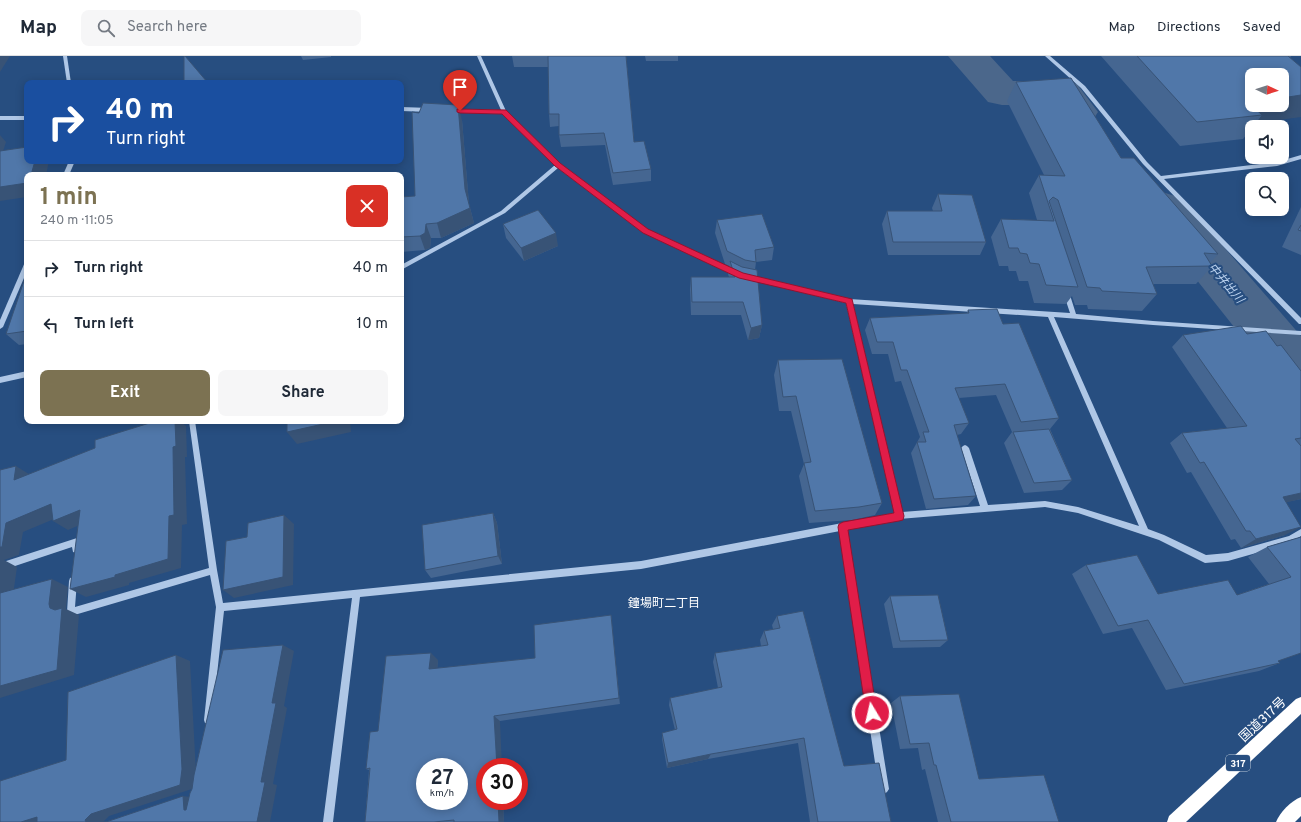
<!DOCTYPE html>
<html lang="en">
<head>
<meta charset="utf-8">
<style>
	body { margin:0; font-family:Overpass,"Noto Sans JP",sans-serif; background:#f6f6f7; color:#1f2937; height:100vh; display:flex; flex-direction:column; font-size:15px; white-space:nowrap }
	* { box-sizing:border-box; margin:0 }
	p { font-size:13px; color:#747a83 }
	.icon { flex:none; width:22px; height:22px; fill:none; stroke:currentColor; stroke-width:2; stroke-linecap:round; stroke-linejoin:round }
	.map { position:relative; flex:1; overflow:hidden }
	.panel { position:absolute; left:24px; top:116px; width:380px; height:252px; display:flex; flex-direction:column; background:#fff; border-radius:8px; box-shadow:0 2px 10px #0003 }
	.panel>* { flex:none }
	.guide { position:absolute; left:24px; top:24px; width:380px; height:84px; border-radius:8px; box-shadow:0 2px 10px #0003; background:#1a4fa0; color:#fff; overflow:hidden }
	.needle { width:26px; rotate:94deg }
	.controls { position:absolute; left:1245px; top:12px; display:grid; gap:8px }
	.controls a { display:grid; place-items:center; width:44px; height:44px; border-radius:8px; background:#fff; box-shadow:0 2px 10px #0003; font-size:20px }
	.speed { position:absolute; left:416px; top:702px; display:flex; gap:8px; font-size:20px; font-weight:700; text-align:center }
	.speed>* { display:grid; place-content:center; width:52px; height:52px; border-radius:50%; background:#fff; box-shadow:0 2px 10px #0003; line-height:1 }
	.speed small { font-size:10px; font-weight:400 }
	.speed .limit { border:6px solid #d22; background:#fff; color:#111 }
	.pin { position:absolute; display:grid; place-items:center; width:34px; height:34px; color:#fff; margin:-41px -17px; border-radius:50% 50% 50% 0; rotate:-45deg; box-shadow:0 0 4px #0007 }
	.pin .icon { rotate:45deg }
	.me { position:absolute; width:44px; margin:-22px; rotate:351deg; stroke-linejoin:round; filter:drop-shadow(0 0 3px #0008) }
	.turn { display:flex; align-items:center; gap:14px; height:84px; padding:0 16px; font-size:18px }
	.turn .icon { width:52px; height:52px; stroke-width:2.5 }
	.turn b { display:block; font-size:28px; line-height:34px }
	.round { display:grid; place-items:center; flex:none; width:42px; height:42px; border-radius:8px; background:#f6f6f7 }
	.summary { display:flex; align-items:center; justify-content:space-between; height:68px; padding:0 16px }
	h1 { font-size:24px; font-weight:700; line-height:30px; color:#7c7252 }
	.primary-button { display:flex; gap:8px; margin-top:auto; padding:8px 16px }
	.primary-button a { flex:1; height:46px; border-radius:8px; background:#7c7252; color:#fff; font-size:16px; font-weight:700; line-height:46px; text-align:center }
	.primary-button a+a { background:#f6f6f7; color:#1f2937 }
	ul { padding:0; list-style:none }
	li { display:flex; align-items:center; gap:12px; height:56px; padding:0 16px; border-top:1px solid #e0e1e3 }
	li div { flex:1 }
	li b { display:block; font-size:15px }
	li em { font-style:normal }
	header { display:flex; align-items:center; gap:24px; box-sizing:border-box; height:56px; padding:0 20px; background:#fff; border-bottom:1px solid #e0e1e3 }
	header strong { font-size:19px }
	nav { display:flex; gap:22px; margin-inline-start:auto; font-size:14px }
	.search { width:280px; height:36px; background:#f6f6f7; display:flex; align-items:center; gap:10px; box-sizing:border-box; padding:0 14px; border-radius:8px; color:#747a83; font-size:15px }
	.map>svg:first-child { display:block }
</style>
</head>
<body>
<header>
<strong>Map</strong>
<div class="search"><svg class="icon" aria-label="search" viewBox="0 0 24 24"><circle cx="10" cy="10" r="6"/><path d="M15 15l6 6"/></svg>Search here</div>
<nav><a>Map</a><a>Directions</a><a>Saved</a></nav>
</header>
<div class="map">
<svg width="1301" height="766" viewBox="0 0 1301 766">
	<rect width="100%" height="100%" fill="#274e80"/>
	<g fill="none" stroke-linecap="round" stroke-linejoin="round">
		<g fill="#4b678b" fill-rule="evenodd">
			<path d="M948,0H990L1013,25H1063L1077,28L1098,56L1092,65C1068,71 1066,68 1052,49H1002L988,46Z"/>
			<polygon points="1159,135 1175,140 1197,160 1301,280 1301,345 1282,338 1273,320 1165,184 1143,162 1136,151 1143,140"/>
		</g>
		<g fill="#afc7e6" fill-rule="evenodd">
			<polygon points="63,0 67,0 71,27 67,27"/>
			<polygon points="477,0 481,0 506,55 560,108 648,174 739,216 740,218 739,220 735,220 644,176 558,112 505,157 401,214 401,209 501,155 555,109 503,58 448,56 448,54 450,53 501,54"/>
			<polygon points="1045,0 1050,0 1085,30 1147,106 1161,120 1277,106 1301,99 1301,103 1277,110 1164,123 1301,262 1301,268 1299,268 1143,108 1081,32"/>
			<polygon points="401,51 430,52 433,54 430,56 401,55"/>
			<rect x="0" y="60" width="27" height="4"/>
			<polygon points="69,105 75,105 69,119 63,119"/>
			<polygon points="25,206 27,206 27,215 3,271 0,273 0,264"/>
			<path d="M747,219H749L849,243L1070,257L1063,236L1066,234L1069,236L1076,258L1153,265L1301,275V279L1153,269L1054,261L1148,473L1164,479L1206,499L1228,497L1289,480L1301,473V480L1291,487L1228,505L1205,507L1159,484L1078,457L1045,451L899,463L847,473L889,733L887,736L884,738L881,736L879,733L840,475L641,513L360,541L333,766H323L352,542L224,555L212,664L211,667L208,668L205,667L204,664L216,551L210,519L71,560L68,559L67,556L69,525L70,522L73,521L76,522L77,525L75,551L209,512L189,365H195L217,514L223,547L641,505L895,457L846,247L749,223H747L746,221ZM853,248L1048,261L1139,470L1078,451L1045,445L988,449L969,392L967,390L965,389L963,390L961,392L980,450L902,456Z"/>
			<polygon points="27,315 27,321 0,327 0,321"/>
			<polygon points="77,482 80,484 81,486 79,496 76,497 73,496 72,491 0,515 0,507"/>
		</g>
		<g fill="#fff" fill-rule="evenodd">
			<polygon points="1301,641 1301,658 1186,766 1167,766 1169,760 1296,643"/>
			<path d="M1301,741V760L1295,766H1276C1280,756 1291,745 1301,741Z"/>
		</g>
	</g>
	<g fill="#456691">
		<polygon points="301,0 331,0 331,1 303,4"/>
		<polygon points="512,0 626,0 634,86 651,113 651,125 613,129 605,89 561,91 559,79 559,70 550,71 549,58 548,11 514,11"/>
		<polygon points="645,0 678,0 678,5 646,5"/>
		<polygon points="1101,0 1291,0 1290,2 1301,11 1253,71 1252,71 1252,72 1243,83 1180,90"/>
		<polygon points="1016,26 1121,102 1218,198 1210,207 1212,210 1196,228 1153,228 1157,238 1142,255 1088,253 1087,249 1075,249 1072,240 1066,248 1034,247 1028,225 1019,225 1016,215 1009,215 1008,210 999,210 991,181 1001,163 1037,164 1029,137 1039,119 1044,119 1007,45"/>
		<polygon points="462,64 469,148 474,167 441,182 431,182 430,192 425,194 401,196 401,141 415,140"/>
		<polygon points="938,138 986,186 980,199 888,199 882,168 887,155 933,155 932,152"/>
		<polygon points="1301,151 1301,199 1282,191"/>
		<polygon points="717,164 774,191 772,204 756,206 755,214 762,269 759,282 748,284 741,259 691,259 690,233 691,221 729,221 728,218 729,210 725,208 715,177"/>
		<polygon points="503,168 558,190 524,205 506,182"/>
		<polygon points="27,218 27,288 19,289 6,278"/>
		<polygon points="968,254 1003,268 1059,362 1050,373 1072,424 1062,434 1024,437 1004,387 1012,376 996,339 959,342 969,367 961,378 957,379 976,440 968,449 926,453 911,397 920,381 901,325 895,326 888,298 872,298 865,274 870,262 967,257"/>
		<polygon points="1247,278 1277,290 1301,315 1301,443 1286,446 1285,479 1241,492 1235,483 1231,484 1191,416 1187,417 1170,387 1182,377 1227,372 1172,291 1183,279"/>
		<polygon points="778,304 882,447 875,459 852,464 809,467 799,420 804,408 791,355 779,355 774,319"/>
		<polygon points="493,457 497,467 502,508 431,522 425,514"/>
		<polygon points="1301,481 1278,605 1280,607 1259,615 1166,634 1132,572 1103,578 1072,518 1086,509 1158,538 1237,539 1269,528 1248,501 1267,491"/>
		<polygon points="890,540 948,584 940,591 893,592 884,548"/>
		<polygon points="611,559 620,648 500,665 485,745 503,745 504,766 365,766 369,714 366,713 378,675 438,604 437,613 535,602"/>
		<polygon points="777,560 844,710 891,766 810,766 798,687 708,703 667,712 662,683 662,677 675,674 669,649 670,642 718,632 713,606 715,597 761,590 760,584 764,575 773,573 772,569"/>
		<polygon points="900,640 979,723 1059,766 938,766 925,713 922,714 918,692 900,693 891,647"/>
	</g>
	<g fill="#385376">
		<polygon points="0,0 10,0 0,16"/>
		<polygon points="1301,39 1301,61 1256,67 1262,59 1249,47 1252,47 1252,49 1282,49 1282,42"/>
		<polygon points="458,49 462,64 469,148 474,167 441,182 437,167 465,133"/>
		<polygon points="0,79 6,86 0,105"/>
		<polygon points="35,105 49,105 46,119 31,119"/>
		<polygon points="27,127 27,141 0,145 0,131"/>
		<polygon points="426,168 431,182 430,192 425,194 420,180"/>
		<polygon points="556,177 558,190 524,205 521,192"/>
		<polygon points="762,269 759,282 748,284 751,272"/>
		<polygon points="175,365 180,365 186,370 187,401 185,401 187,468 182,469 181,512 129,527 129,529 86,541 70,533 115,519 169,460"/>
		<polygon points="337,365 350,365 351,376 297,388 287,376"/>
		<polygon points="16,410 32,420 14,424"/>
		<polygon points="1301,437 1301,443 1267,451 1283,441"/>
		<polygon points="51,448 66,458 23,476 19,499 4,504 17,511 12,546 0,541 0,491 6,467"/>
		<polygon points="80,454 94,463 68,474 53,465"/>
		<polygon points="493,457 497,467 502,508 498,500"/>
		<polygon points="284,459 294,468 293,529 234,542 223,534"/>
		<polygon points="1301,471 1285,479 1241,492 1256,483"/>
		<polygon points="52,523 68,531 66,553 79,559 74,619 0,642 0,630 50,552 49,548"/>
		<polygon points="611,559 612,567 620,648 619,642"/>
		<polygon points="283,589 294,595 284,650 287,652 273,728 277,729 270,766 257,766 261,726 272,647"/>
		<polygon points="431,597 438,604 437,620 429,613"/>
		<polygon points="176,599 190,605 196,716 195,732 109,760 103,766 86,766 85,764"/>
		<polygon points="494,660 500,665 502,711 497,711"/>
		<polygon points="711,698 708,703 667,712 668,707"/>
		<polygon points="183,740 198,742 199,756 184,754"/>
		<polygon points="498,745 503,745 504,766 499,766"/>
		<polygon points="37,761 46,766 21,766"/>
	</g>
	<g fill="#5077a9" stroke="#385376" fill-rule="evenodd">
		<polygon points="184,0 185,0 208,27 184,27"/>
		<polygon points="548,0 626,0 634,86 644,85 651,113 613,117 604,77 559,79 559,58 549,58"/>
		<polygon points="1137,0 1288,0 1301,11 1301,39 1282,42 1282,19 1252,19 1252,47 1249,47 1262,59 1197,66"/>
		<polygon points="1071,22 1121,102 1134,102 1218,198 1204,197 1212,210 1146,211 1157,238 1102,235 1100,232 1087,231 1058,144 1053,141 1049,145 1078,231 1046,229 1039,208 1030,207 1027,198 1020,197 1018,192 1009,192 1001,163 1054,165 1039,119 1065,120 1016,26"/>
		<polygon points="423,47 458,49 465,133 470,152 437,167 426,168 425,177 420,180 401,181 401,141 415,140 412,56 419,57"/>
		<polygon points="27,91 27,105 35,105 31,119 27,119 27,127 0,131 0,95"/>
		<polygon points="938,138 972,139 986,186 893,186 887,155 942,155"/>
		<polygon points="538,154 556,177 521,192 503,168"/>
		<polygon points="762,158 774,191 755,194 756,206 745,204 727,195 717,164"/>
		<polygon points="1301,169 1301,175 1298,174"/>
		<polygon points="730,205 742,211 757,214 762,269 751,272 743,246 692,246 691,221 735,221"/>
		<polygon points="27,218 27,275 6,278 26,219"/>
		<polygon points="997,253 1003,268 1019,267 1059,362 1021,366 1005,328 955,332 969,367 954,369 976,440 934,443 917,386 926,386 923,376 929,376 907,314 901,314 893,286 877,286 870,262 969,257 968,254"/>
		<polygon points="1241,270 1247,278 1266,275 1277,290 1281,289 1301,315 1301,382 1295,383 1301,390 1301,437 1283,441 1301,471 1256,483 1250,475 1246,475 1204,406 1200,407 1182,377 1247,370 1183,279"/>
		<polygon points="842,303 882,447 859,451 815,455 804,407 811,406 796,340 783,341 778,304"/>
		<polygon points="156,365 175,365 176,390 173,391 174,459 169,460 168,503 115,519 115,521 70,533 80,454 53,465 51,448 6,467 2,491 0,491 0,414 16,410 14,424 95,392 95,384"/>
		<polygon points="287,365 337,365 287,376"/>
		<polygon points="1049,373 1072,424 1034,427 1013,376"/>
		<polygon points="493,457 498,500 425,514 422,469"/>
		<polygon points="284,459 283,521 223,534 226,485 247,481 248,467"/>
		<polygon points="1301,481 1301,597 1278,605 1280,607 1184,628 1148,564 1118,570 1086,509 1137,499 1158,538 1228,524 1237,539 1291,521 1267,491"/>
		<polygon points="52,523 49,548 50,552 55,554 62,552 57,614 0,630 0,537"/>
		<polygon points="938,539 948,584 900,585 890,540"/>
		<polygon points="803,555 844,710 879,707 891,766 818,766 804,682 711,698 668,707 662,677 677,673 670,642 722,631 715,597 768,589 764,575 780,572 777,560"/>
		<path d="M611,559L619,642L494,660L497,711H485V745H498L499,766H454V764L434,766H365L370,712L366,713L370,676L378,675L386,600L431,597L429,613L535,602L534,569ZM425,711H459V745H425Z"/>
		<polygon points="283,589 272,647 276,647 261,726 265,726 257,766 37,766 37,761 21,766 0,766 0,725 66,704 68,636 176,599 182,713 180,729 91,758 85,764 86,766 106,766 183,740 184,754 186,754 190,737 192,733 194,719 223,594"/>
		<polygon points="959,638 979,723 1044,719 1059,766 951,766 936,709 934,709 929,687 910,688 900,640"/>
	</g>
	<polygon fill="#e11d48" stroke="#92132f" points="457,53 506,54 560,107 648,173 743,217 852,243 904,460 903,464 899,465 848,474 877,657 876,661 872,663 868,661 866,657 838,471 839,468 843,466 894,457 846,247 739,222 643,177 555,110 502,58 460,57 457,56"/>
	<g text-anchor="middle" stroke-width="4" stroke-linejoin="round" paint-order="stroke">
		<rect fill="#274e80" stroke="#becad9" stroke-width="1" x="1226" y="699" width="24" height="16" rx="3"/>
		<g font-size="10" font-weight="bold" fill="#fff">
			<text x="1238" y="711">317</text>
		</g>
		<g font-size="12" font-style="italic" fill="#bad1ed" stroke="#274e80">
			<text transform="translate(1226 227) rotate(50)" y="4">中井出川</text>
		</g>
		<g font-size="12" fill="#fff" stroke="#274e80">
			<text x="664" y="551">鐘場町二丁目</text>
		</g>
		<g font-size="13" fill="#fff" stroke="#274e80">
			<text transform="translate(1262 663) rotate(-43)" y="5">国道317号</text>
		</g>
	</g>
</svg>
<div class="controls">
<a><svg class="needle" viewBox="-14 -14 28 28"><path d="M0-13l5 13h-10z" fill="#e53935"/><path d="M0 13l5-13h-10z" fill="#747a83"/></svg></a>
<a><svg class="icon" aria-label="sound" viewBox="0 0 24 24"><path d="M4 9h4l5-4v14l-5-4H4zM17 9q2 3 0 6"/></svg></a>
<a><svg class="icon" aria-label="search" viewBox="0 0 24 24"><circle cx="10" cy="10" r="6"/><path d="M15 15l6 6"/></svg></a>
</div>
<div class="speed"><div>27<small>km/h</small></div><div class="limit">30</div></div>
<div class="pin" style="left:460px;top:55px;background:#d93025"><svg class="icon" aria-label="arrive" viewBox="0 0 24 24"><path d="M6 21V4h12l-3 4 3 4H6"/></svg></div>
<svg class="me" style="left:872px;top:657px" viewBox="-20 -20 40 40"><circle r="17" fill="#e11d48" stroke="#fff" stroke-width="3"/><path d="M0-11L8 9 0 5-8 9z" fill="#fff"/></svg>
<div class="guide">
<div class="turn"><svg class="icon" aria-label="right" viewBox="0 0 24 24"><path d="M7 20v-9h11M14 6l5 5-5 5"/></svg><div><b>40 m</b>Turn right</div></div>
</div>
<section class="panel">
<div class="summary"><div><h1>1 min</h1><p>240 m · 11:05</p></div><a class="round" style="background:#d93025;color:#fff"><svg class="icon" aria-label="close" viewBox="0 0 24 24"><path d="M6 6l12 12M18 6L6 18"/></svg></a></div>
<ul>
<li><svg class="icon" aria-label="right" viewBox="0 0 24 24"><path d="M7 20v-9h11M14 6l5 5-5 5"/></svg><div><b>Turn right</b></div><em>40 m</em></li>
<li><svg class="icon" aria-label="left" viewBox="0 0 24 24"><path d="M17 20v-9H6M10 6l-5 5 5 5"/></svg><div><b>Turn left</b></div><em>10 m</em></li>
</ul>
<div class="primary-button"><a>Exit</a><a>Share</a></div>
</section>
</div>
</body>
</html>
